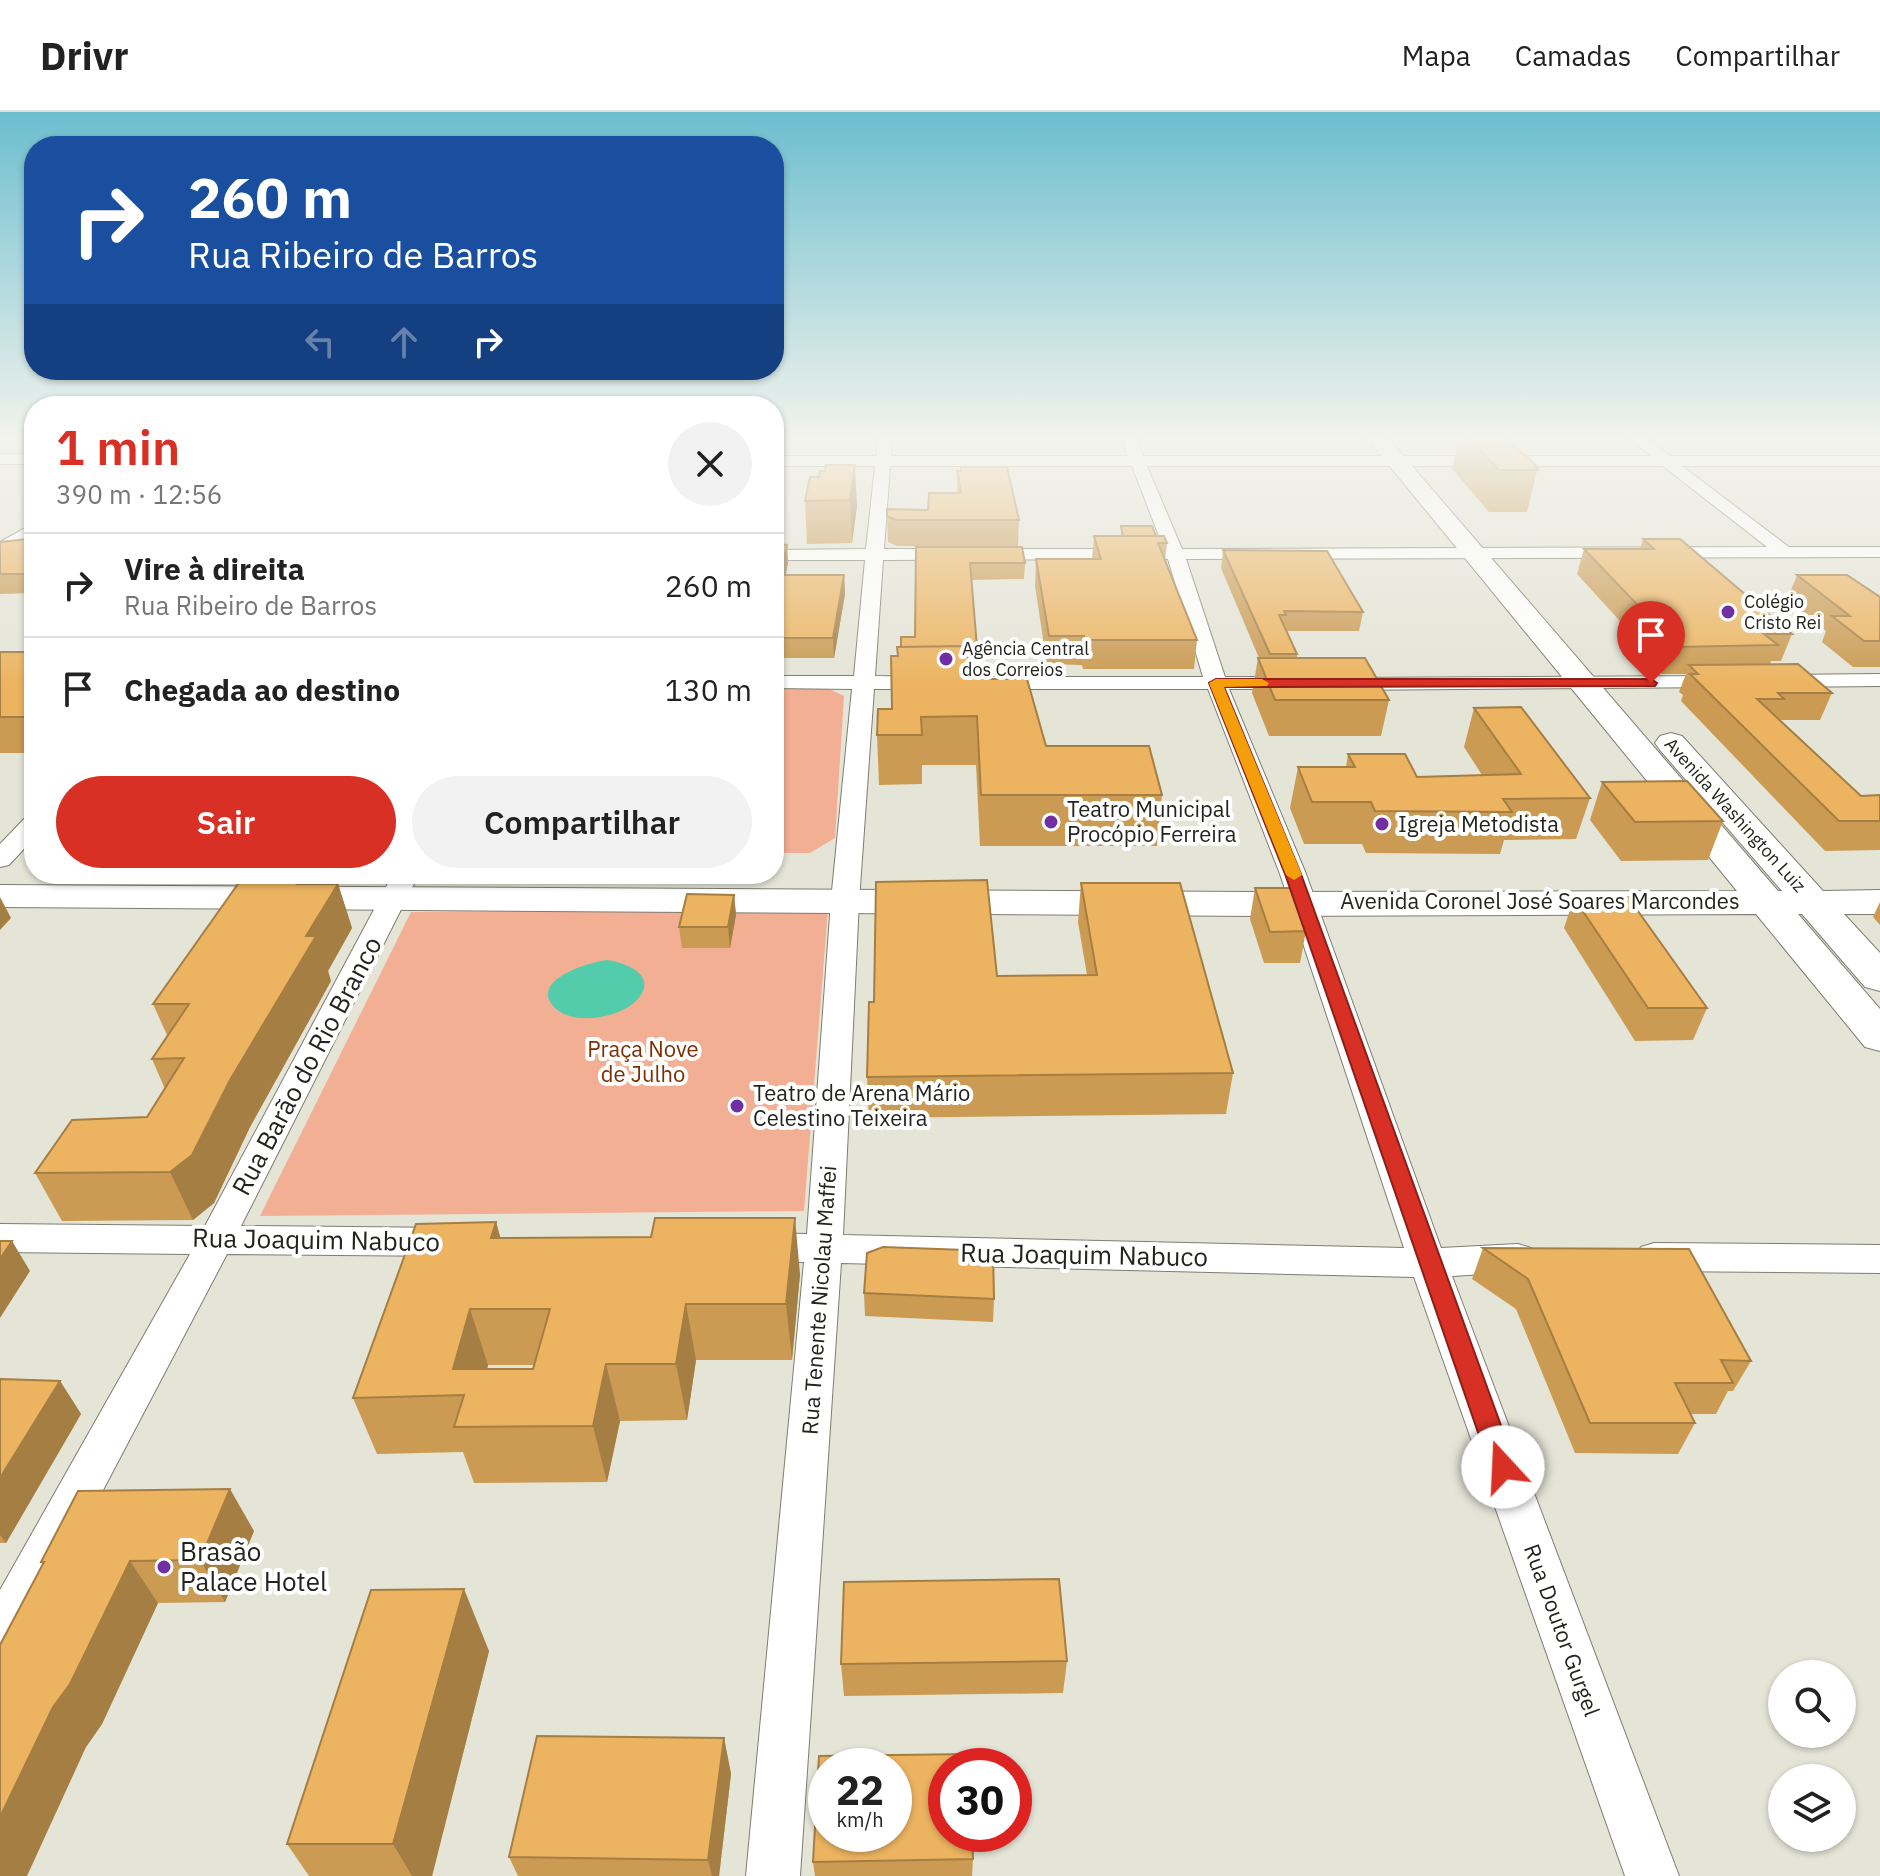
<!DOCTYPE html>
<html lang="pt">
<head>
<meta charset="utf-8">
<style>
	body { margin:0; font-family:"IBM Plex Sans",sans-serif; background:#f2f2f2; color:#222; height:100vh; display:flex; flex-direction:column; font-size:30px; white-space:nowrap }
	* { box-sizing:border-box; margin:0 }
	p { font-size:26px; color:#767676 }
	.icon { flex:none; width:44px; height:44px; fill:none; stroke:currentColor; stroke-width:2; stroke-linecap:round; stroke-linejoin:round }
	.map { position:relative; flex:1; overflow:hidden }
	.drawer { position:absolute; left:24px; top:284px; width:760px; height:488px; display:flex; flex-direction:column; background:#fff; border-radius:32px; box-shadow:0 2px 6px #0004 }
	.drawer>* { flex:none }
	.hud { position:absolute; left:24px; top:24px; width:760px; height:244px; border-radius:32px; box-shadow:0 2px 6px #0004; background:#1a4fa0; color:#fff; overflow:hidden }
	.tools { position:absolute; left:1768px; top:1548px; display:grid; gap:16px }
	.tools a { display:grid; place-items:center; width:88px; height:88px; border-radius:50%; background:#fff; box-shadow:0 2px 6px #0004; font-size:40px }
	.speed { position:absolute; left:808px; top:1636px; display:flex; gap:16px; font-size:40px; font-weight:700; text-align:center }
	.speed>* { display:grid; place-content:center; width:104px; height:104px; border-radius:50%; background:#fff; box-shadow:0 2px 6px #0004; line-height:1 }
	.speed small { font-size:20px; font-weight:400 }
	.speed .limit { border:12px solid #d22; background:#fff; color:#111 }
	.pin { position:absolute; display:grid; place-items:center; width:68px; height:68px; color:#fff; margin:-82px -34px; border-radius:50% 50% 50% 0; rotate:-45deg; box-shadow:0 0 8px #0007 }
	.pin .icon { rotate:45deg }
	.me { position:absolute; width:88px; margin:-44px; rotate:340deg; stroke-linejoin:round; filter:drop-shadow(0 0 6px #0008) }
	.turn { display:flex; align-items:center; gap:28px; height:168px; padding:0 32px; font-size:36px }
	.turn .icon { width:104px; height:104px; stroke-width:2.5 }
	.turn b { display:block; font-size:56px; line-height:68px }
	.lanes { display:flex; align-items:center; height:76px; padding:0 32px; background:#0003; justify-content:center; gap:40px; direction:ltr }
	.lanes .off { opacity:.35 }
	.round { display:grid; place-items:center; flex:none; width:84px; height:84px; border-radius:42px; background:#f2f2f2 }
	.headline { display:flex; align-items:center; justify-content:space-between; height:136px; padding:0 32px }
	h1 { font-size:48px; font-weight:600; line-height:60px; color:#d93025 }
	.primary-button { display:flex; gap:16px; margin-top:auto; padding:16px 32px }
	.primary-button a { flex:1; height:92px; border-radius:48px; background:#d93025; color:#fff; font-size:32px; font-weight:600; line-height:92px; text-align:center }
	.primary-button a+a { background:#f2f2f2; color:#222 }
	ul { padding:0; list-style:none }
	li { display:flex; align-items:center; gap:24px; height:104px; padding:0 32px; border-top:2px solid #e0e0e0 }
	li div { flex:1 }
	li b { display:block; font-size:30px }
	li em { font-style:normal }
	header { display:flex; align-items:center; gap:48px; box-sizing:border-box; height:112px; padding:0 40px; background:#fff; border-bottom:2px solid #e0e0e0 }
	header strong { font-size:38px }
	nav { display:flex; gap:44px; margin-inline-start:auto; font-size:28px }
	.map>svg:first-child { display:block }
</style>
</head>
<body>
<header>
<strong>Drivr</strong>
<nav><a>Mapa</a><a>Camadas</a><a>Compartilhar</a></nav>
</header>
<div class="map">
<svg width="1880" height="1764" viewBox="0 0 1880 1764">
	<rect width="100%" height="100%" fill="#e4e4d7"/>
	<g fill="#f3af93">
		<polygon points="774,574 823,574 844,584 835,726 810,741 774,741"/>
		<polygon points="828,797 804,1099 260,1104 411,800"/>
	</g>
	<path fill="#52ccaa" d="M607,848C627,851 660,864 636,889C619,906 574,914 555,896C527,868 590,850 607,848Z"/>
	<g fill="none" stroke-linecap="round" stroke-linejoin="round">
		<g stroke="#7d7d71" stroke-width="2">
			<g id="street">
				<path d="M878,325H892L891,344H1128L1121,325H1135L1143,344H1651L1628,325H1644L1670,344H1880V354H1682L1789,435H1880V445L1186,447L1225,565H1294L1305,571L1294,577H1229L1306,762L1441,1136L1518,1132L1531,1136L1537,1146L1531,1156L1518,1160L1452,1164L1679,1764H1625L1414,1165L841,1151L800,1764H746L804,1150L758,1149L745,1145L740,1135L745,1125L758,1121L807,1122L831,789L852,577L774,576V564H854L865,448H774V438L866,437L875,354H774V344H876ZM890,354H1132L1164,437H884ZM1147,354H1663L1767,435L1182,437ZM1168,447L1203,565H986L975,571L986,577H1208L1280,762L1404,1136L843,1123L859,789L874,577H930L941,571L930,565L875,564L883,448Z"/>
				<rect x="0" y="342" width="34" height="10"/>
				<polygon points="1880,562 1880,574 1778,575 1767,569 1778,563"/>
				<polygon points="1722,564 1733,570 1730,575 1338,578 1327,572 1338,566"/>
				<polygon points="34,703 34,726 9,753 0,755 0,732 25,706"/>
				<polygon points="393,762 419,762 241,1114 450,1116 463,1120 468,1130 463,1140 450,1144 227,1142 17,1542 0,1548 0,1478 190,1142 0,1140 0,1112 205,1114"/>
				<polygon points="1654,1131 1880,1133 1880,1161 1654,1159 1641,1155 1635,1145 1641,1135"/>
			</g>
		</g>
		<g stroke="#7d7d71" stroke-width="2">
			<g id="secondary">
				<polygon points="1366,325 1387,325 1778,779 1782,779 1660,638 1655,631 1660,624 1671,621 1682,624 1823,779 1880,778 1880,802 1844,802 1880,841 1880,879 1865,875 1802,802 1798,802 1880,897 1880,939 1865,935 1756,802 1255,804 0,795 0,773 1255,780 1737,779"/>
				<polygon points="34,411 34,429 9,446 0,448 0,430"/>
			</g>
		</g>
		<use href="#street" fill="#fff" fill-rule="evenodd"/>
		<use href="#secondary" fill="#fff" fill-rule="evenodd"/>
	</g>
	<g fill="#cb9b53" fill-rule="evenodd">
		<polygon points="1459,325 1504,325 1538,355 1527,400 1489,400 1452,357"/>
		<polygon points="825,359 857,394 852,431 807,432 805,389 819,365"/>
		<polygon points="957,359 1019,408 1018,434 897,434 888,430 887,404 928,398 957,381"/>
		<polygon points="34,408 34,481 0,482 0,430 28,427"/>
		<polygon points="1121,414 1156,424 1167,431 1165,449 1197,528 1194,557 1083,557 1082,553 1047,552 1035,474 1036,447 1092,447 1094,424 1121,424"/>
		<polygon points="1643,427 1792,522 1781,549 1771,549 1770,552 1832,581 1820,608 1780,608 1861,684 1880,683 1880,738 1825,739 1681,589 1683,583 1679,580 1686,562 1662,562 1638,536 1640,531 1577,462 1584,437 1640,437"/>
		<polygon points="774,432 787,433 788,451 785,463 844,463 845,482 834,546 774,546"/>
		<polygon points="916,435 1025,451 1024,467 971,468 977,535 977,552 968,552 969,561 990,567 1046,634 1162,683 1157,734 980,734 976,653 922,653 922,672 879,673 877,623 892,597 897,544 915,525"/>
		<polygon points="1223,438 1363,500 1359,519 1286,519 1297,542 1297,546 1389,588 1381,624 1269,624 1252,581 1258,546 1259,546 1221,456"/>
		<polygon points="1797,463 1880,485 1880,555 1853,555 1822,530 1826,519 1787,488"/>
		<rect x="0" y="540" width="34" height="101"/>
		<polygon points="1474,596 1590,686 1576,727 1504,728 1500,742 1366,741 1362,732 1304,732 1290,696 1298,655 1346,655 1348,642 1417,665 1482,663 1464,635"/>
		<polygon points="1602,670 1723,709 1708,748 1621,749 1590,708"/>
		<polygon points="1081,771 1233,961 1226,1002 869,1006 867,965 997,864 1087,863 1078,810"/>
		<polygon points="308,772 338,772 352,816 328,859 331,869 250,1015 214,1091 193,1108 62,1109 35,1061 147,1005 165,977 152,947 167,923 153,892"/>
		<polygon points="1255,776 1306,819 1300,851 1264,851 1250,807"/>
		<polygon points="734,783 736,803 730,836 682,836 679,815"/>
		<polygon points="1574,786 1707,896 1693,928 1635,929 1564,816"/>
		<polygon points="1880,790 1880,813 1873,805"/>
		<path d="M496,1110L500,1126L800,1162L792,1248H696L687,1308L620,1309L607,1370L474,1371L463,1340L377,1342L353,1286ZM488,1253H535L533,1257H487Z"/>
		<polygon points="1483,1136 1751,1249 1733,1279 1728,1279 1716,1302 1690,1302 1695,1311 1678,1342 1575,1341 1516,1197 1472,1167"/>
		<polygon points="864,1181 994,1187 993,1210 865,1204"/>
		<polygon points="0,1267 60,1269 81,1302 6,1431 0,1431"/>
		<polygon points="254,1419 225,1490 158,1491 102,1612 86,1635 43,1453 41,1450"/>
		<polygon points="489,1539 432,1764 309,1764 287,1732"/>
		<polygon points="1067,1549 1063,1581 844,1584 841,1552"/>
		<polygon points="724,1626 731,1662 719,1764 518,1764 509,1745"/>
		<polygon points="973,1747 972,1764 815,1764 813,1750"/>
	</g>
	<g fill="#a57e44">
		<polygon points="855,353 857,394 852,431 850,388"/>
		<polygon points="787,433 788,451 782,482 780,463"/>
		<polygon points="844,463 845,482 834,546 833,526"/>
		<polygon points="303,762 305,762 319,804 338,772 352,816 328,859 331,869 250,1015 214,1091 193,1108 170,1060 306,824 297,772"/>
		<polygon points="734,783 736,803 730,836 728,815"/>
		<polygon points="0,785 11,806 0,818"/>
		<polygon points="795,1106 800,1162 792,1248 786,1192"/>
		<polygon points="496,1110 512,1166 491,1126"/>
		<polygon points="12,1129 30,1159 0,1206 0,1147"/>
		<polygon points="686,1192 696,1248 687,1308 676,1252"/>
		<polygon points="470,1197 488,1253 473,1310 464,1283 453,1257"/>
		<polygon points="606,1252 620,1309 607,1370 593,1314"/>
		<polygon points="60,1269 81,1302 6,1431 0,1423 0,1366"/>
		<polygon points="230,1377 254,1419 225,1490 200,1448"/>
		<polygon points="130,1449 158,1491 102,1612 86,1635 27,1764 0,1764 0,1705 53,1595"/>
		<polygon points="464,1477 489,1539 432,1764 412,1764 393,1732"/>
		<polygon points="724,1626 731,1662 719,1764 712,1764 708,1748"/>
	</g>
	<g fill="#ecb461" stroke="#a57e44" stroke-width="2" fill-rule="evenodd">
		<polygon points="1468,325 1504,325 1538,355 1535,355 1538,358 1499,358"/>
		<polygon points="826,353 855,353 850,388 805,389 810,365 819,365 820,359 825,359"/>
		<polygon points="961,355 1007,355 1019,408 896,408 887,404 887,397 928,398 929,381 961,381 957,359 961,359"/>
		<polygon points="34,408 34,462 0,462 0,430 28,427 29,411"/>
		<polygon points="1121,414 1152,414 1156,424 1123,424"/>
		<polygon points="1094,424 1164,424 1167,431 1158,431 1197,528 1085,528 1084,524 1049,524 1036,447 1101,447"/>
		<polygon points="1643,427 1680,427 1792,522 1764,522 1778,533 1672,535 1647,510 1654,510 1584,437 1654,437"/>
		<polygon points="774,432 787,433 780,463 844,463 833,526 774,526"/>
		<polygon points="916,435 1022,435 1025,451 970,451 977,535 901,535 901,525 915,525"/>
		<polygon points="1223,438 1327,439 1363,500 1284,499 1286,503 1279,503 1297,542 1270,542"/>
		<polygon points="1797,463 1847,463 1880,485 1880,529 1864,529 1832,504 1850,504"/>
		<polygon points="966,534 969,561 989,562 990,567 1027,567 1046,634 1149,634 1162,683 981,683 977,604 921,605 922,623 877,623 878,597 892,597 891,544 898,544 897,535"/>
		<rect x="0" y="540" width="34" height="65"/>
		<polygon points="1258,546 1365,546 1389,588 1275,588"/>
		<polygon points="1798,552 1832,581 1778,581 1784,587 1757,587 1861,684 1880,683 1880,709 1839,709 1690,562 1698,562 1689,553"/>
		<polygon points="1521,595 1590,686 1503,687 1512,700 1375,699 1371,690 1312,690 1298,655 1355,655 1348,642 1405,642 1417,665 1521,662 1474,596"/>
		<polygon points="1687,669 1723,709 1635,710 1602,670"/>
		<polygon points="245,762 303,762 297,772 338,772 306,824 316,824 230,968 192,1043 170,1060 35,1061 72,1008 147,1005 184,946 152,947 189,892 153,892"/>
		<polygon points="987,768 997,864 1097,863 1081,771 1180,771 1233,961 867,965 869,890 874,890 876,770"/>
		<polygon points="1255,776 1290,776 1306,819 1270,820"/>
		<polygon points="687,782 734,783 728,815 679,815"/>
		<polygon points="1628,785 1707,896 1648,896 1574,786"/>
		<path d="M655,1106H795L786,1192H686L676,1252H606L593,1314L454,1315L464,1283L353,1286L416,1112L496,1110L491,1126L651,1125ZM470,1197H550L533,1257H453Z"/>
		<polygon points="0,1129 12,1129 0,1147"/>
		<polygon points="883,1135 993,1139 994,1187 864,1181 867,1141"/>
		<polygon points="1483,1136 1689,1137 1751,1249 1721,1248 1733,1271 1675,1271 1695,1311 1590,1311 1528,1167"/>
		<polygon points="0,1267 60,1269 0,1366"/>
		<polygon points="230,1377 200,1448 130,1449 70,1572 53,1595 0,1705 0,1533 44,1450 41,1450 78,1379"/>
		<polygon points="1059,1467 1067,1549 841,1552 844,1470"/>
		<polygon points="464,1477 393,1732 287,1732 371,1478"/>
		<polygon points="537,1624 724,1626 708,1748 509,1745"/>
		<path d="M970,1642V1654H946V1722H972L973,1747L813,1750L819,1644ZM826,1654H894V1722H826Z"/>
	</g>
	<linearGradient id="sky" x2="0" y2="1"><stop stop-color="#6cbecf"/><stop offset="0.57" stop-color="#f3f3ed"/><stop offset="1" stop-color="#f3f3ed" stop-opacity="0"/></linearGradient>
	<rect width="1880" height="572" fill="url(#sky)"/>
	<polygon fill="#d93025" stroke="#8d1f18" stroke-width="2" points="1651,567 1657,571 1655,574 1224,575 1301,762 1516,1355 1512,1363 1503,1367 1494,1363 1490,1355 1285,762 1209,571 1216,567"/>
	<polygon fill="#f59e0b" points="1262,567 1269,571 1267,574 1224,575 1302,763 1294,768 1286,763 1209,571 1216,567"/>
	<g fill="#722fa3" stroke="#fff" stroke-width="3">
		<circle cx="1728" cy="500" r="8"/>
		<circle cx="946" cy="547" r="8"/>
		<circle cx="1051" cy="710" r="8"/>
		<circle cx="1382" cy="712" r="8"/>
		<circle cx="737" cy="994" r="8"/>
		<circle cx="164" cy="1455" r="8"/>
	</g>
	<g text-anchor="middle" stroke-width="8" stroke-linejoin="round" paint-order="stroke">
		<g font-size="18" fill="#24241f" stroke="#fff" text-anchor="start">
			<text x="1744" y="496">Colégio<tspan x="1744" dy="21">Cristo Rei</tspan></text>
			<text x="962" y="543">Agência Central<tspan x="962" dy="21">dos Correios</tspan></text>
		</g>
		<g font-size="18" fill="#24241f" stroke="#fff">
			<text transform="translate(1735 703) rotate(48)" y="6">Avenida Washington Luiz</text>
		</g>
		<g font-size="22" fill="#24241f" stroke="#fff" text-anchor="start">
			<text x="1067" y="705">Teatro Municipal<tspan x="1067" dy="25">Procópio Ferreira</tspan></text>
			<text x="1398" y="720">Igreja Metodista</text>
			<text x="753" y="989">Teatro de Arena Mário<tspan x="753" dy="25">Celestino Teixeira</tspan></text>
		</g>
		<g font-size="22" fill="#24241f" stroke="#fff">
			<text x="1540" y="797">Avenida Coronel José Soares Marcondes</text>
			<text transform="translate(819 1188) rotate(-86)" y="8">Rua Tenente Nicolau Maffei</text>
			<text transform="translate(1562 1518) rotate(70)" y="8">Rua Doutor Gurgel</text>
		</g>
		<g font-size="22" fill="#7e2f02" stroke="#fff">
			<text x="643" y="945">Praça Nove<tspan x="643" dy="25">de Julho</tspan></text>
		</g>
		<g font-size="26" fill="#24241f" stroke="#fff">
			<text transform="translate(307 954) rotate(-62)" y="9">Rua Barão do Rio Branco</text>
			<text transform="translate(316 1128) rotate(1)" y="9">Rua Joaquim Nabuco</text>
			<text transform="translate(1084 1143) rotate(1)" y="9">Rua Joaquim Nabuco</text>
		</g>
		<g font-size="26" fill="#24241f" stroke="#fff" text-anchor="start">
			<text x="180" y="1449">Brasão<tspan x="180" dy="30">Palace Hotel</tspan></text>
		</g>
	</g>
</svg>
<div class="tools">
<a><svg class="icon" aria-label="search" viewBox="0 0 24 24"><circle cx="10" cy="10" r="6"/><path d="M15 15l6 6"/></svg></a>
<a><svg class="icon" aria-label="layers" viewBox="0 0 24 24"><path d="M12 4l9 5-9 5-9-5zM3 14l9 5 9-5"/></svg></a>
</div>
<div class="speed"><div>22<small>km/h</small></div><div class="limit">30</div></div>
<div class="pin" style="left:1651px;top:571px;background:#d93025"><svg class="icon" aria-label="arrive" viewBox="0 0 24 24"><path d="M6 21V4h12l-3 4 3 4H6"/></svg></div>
<svg class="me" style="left:1503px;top:1355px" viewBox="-20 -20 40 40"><circle r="19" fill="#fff"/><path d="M0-13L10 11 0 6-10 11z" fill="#d93025"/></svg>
<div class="hud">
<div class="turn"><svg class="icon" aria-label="right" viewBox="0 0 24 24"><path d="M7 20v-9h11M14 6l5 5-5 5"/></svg><div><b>260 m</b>Rua Ribeiro de Barros</div></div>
<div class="lanes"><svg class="icon off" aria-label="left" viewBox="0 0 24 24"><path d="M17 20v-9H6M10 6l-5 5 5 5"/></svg><svg class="icon off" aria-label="ahead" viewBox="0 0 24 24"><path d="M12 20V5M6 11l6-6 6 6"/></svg><svg class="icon" aria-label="right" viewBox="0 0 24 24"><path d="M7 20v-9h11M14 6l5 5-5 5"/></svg></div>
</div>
<section class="drawer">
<div class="headline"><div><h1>1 min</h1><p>390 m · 12:56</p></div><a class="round"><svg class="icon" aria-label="close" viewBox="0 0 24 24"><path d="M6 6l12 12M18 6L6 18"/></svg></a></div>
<ul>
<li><svg class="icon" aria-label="right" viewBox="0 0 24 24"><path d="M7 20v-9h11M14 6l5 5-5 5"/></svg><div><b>Vire à direita</b><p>Rua Ribeiro de Barros</p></div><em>260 m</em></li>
<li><svg class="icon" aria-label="arrive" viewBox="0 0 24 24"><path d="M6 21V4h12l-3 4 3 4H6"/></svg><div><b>Chegada ao destino</b></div><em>130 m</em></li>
</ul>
<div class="primary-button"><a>Sair</a><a>Compartilhar</a></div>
</section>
</div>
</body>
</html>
